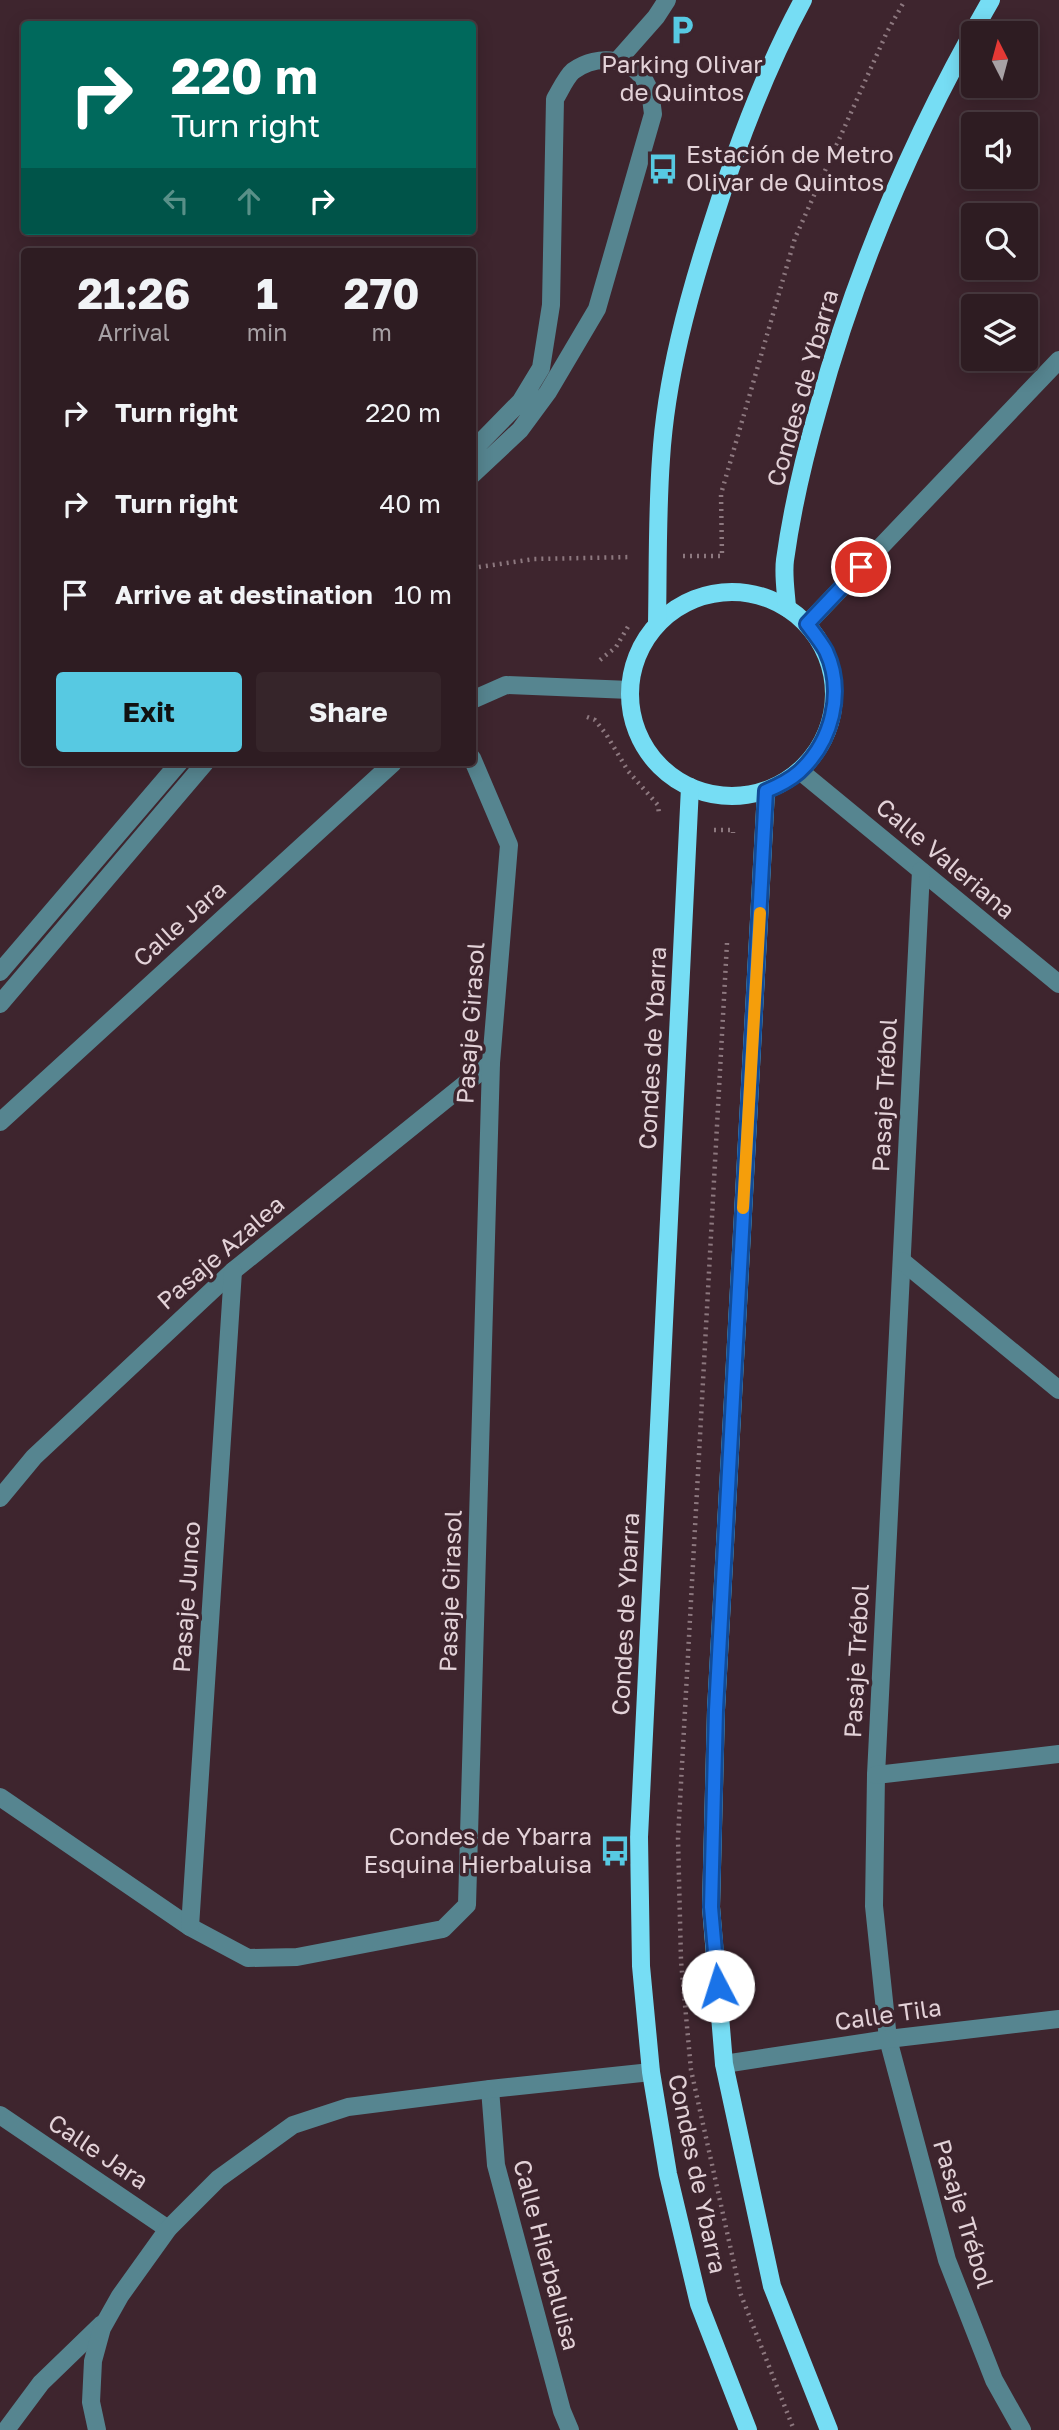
<!DOCTYPE html>
<html lang="en">
<head>
<meta charset="utf-8">
<style>
	body { margin:0; font-family:"Golos Text",sans-serif; background:#36252a; color:#f1f3f6; height:100vh; display:flex; flex-direction:column; font-size:26px; white-space:nowrap }
	* { box-sizing:border-box; margin:0 }
	p { font-size:23px; color:#a7a1a5 }
	.icon { flex:none; width:38px; height:38px; fill:none; stroke:currentColor; stroke-width:2; stroke-linecap:round; stroke-linejoin:round }
	.map { position:relative; flex:1; overflow:hidden }
	.sheet { position:absolute; left:21px; top:248px; width:455px; height:518px; display:flex; flex-direction:column; background:#2e1c22; border-radius:7px; box-shadow:0 4px 18px #0003,0 0 0 2px #493a40 }
	.sheet>* { flex:none }
	.banner { position:absolute; left:21px; top:21px; width:455px; height:214px; border-radius:7px; box-shadow:0 4px 18px #0003,0 0 0 2px #493a40; background:#00695c; color:#fff; overflow:hidden }
	.needle { width:46px; rotate:354deg }
	.buttons { position:absolute; left:961px; top:21px; display:grid; gap:14px }
	.buttons a { display:grid; place-items:center; width:77px; height:77px; border-radius:7px; background:#2e1c22; box-shadow:0 4px 18px #0003,0 0 0 2px #493a40; font-size:35px }
	.pin { position:absolute; display:grid; place-items:center; width:60px; height:60px; color:#fff; margin:-30px; border:4px solid #fff; border-radius:50%; box-shadow:0 2px 7px #0007 }
	.me { position:absolute; width:77px; margin:-38px; rotate:355deg; stroke-linejoin:round; filter:drop-shadow(0 0 5px #0008) }
	.turn { display:flex; align-items:center; gap:24px; height:147px; padding:0 35px; font-size:32px }
	.turn .icon { width:91px; height:91px; stroke-width:2.5 }
	.turn b { display:block; font-size:49px; line-height:60px }
	.lanes { display:flex; align-items:center; height:66px; padding:0 35px; background:#0003; justify-content:center; gap:35px; direction:ltr }
	.lanes .off { opacity:.35 }
	.eta { display:flex; justify-content:space-evenly; align-items:center; height:119px; text-align:center }
	.eta b { font-size:42px; font-weight:700; line-height:49px }
	.primary-button { display:flex; gap:14px; margin-top:auto; padding:14px 35px }
	.primary-button a { flex:1; height:80px; border-radius:7px; background:#57c9e2; color:#111; font-size:28px; font-weight:700; line-height:80px; text-align:center }
	.primary-button a+a { background:#36252a; color:#f1f3f6 }
	ul { padding:0; list-style:none }
	li { display:flex; align-items:center; gap:21px; height:91px; padding:0 35px }
	li div { flex:1 }
	li b { display:block; font-size:26px }
	li em { font-style:normal }
	.map>svg:first-child { display:block }
</style>
</head>
<body>
<div class="map">
<svg width="1059" height="2430" viewBox="0 0 1059 2430">
	<rect width="100%" height="100%" fill="#3e252e"/>
	<g fill="none" stroke-linecap="round" stroke-linejoin="round">
		<g stroke="#8d787f" stroke-width="4.5" stroke-dasharray="2 5" stroke-linecap="butt">
			<polyline points="683,556 722,556 721,494 795,238 887,32 905,0"/>
			<polyline points="472,568 534,559 632,557"/>
			<polyline points="600,660 616,647 629,625"/>
			<polyline points="587,717 595,720 606,734 628,771 658,805 659,814"/>
			<polyline points="714,830 733,830 733,833"/>
			<polyline points="727,943 678,1838 681,1961 691,2070 741,2295 794,2430"/>
		</g>
		<g stroke="#568590" stroke-width="18">
			<polyline points="618,60 656,17 667,0"/>
			<path d="M472,451L521,401L541,368L551,305L555,99C560,91 566,77 573,71C598,53 635,57 648,87C651,95 652,106 653,114L597,309L548,392L520,430L472,475"/>
			<polyline points="807,624 1059,360"/>
			<polyline points="472,700 506,685 630,690"/>
			<polyline points="800,771 1059,984"/>
			<polyline points="921,871 876,1775 874,1906 888,2039 947,2260 994,2380 1022,2430"/>
			<polyline points="0,972 179,763"/>
			<polyline points="0,1004 205,763"/>
			<polyline points="0,1122 393,763"/>
			<polyline points="902,1261 1059,1390"/>
			<polyline points="0,1498 34,1457 233,1271 491,1063"/>
			<polyline points="876,1775 1059,1754"/>
			<polyline points="0,1797 190,1927 248,1958 297,1957 443,1929 467,1905 491,1063 509,845 472,758"/>
			<polyline points="190,1927 233,1271"/>
			<polyline points="724,2064 888,2039 1059,2019"/>
			<polyline points="490,2089 496,2165 562,2411 570,2430"/>
			<polyline points="0,2115 168,2229"/>
			<polyline points="6,2430 41,2383 102,2324"/>
			<polyline points="97,2430 91,2402 93,2361 102,2328 120,2296 168,2229 218,2179 293,2125 348,2107 490,2089 651,2072"/>
		</g>
		<g stroke="#76ddf4" stroke-width="18">
			<circle cx="732" cy="694" r="102"/>
			<path d="M787,608C786,592 783,575 785,560C792,509 804,458 818,409C857,266 916,129 991,0"/>
			<path d="M657,624C658,569 657,514 661,459C666,378 688,298 713,221C737,145 765,70 803,0"/>
			<polyline points="690,787 639,1837 641,1966 651,2072 668,2174 699,2304 748,2430"/>
			<polyline points="766,791 716,1710 711,1907 724,2064 772,2286 829,2430"/>
		</g>
	</g>
	<g fill="none" stroke-linecap="round" stroke-linejoin="round">
		<g stroke="#114b97" stroke-width="18">
			<path id="route" d="M718,1986L711,1907L716,1710L766,791C778,786 790,780 799,772C832,742 845,692 826,651C821,642 813,632 807,624L861,567"/>
		</g>
		<use href="#route" stroke="#1a73e8" stroke-width="12"/>
		<polyline stroke="#f59e0b" stroke-width="12" points="743,1208 760,913"/>
	</g>
	<defs>
		<g id="parking-bare" transform="scale(2.415)"><path d="M-3.5-5.5H1a3.5 3.5 0 0 1 0 7H-1V5.5H-3.5ZM-1-3.4V-.6H.8a1.4 1.4 0 0 0 0-2.8Z" fill="#57c9e2" stroke="#3e252e" stroke-width="2.5" paint-order="stroke"/></g>
		<g id="bus-bare" transform="scale(2.415)"><path d="M-5-6H5V4H4V6H2V4H-2V6H-4V4H-5ZM-3.5-4V0h7V-4ZM-3.5 1.2v1.5H-2V1.2ZM2 1.2v1.5H3.5V1.2Z" fill="#57c9e2" stroke="#3e252e" stroke-width="2.5" paint-order="stroke"/></g>
	</defs>
	<g fill-rule="evenodd">
		<use href="#parking-bare" x="682" y="30"/>
		<use href="#bus-bare" x="663" y="169"/>
		<use href="#bus-bare" x="615" y="1851"/>
	</g>
	<g text-anchor="middle" stroke-width="7" stroke-linejoin="round" paint-order="stroke">
		<g font-size="24" fill="#e3d2d8" stroke="#3e252e">
			<text x="682" y="73">Parking Olivar<tspan x="682" dy="28">de Quintos</tspan></text>
			<text x="686" y="163" text-anchor="start">Estación de Metro<tspan x="686" dy="28">Olivar de Quintos</tspan></text>
			<text x="592" y="1845" text-anchor="end">Condes de Ybarra<tspan x="592" dy="28">Esquina Hierbaluisa</tspan></text>
		</g>
		<g font-size="24" fill="#e3d2d8" stroke="#3e252e">
			<text transform="translate(803 388) rotate(-74)" y="8">Condes de Ybarra</text>
			<text transform="translate(945 859) rotate(40)" y="8">Calle Valeriana</text>
			<text transform="translate(180 924) rotate(-42)" y="8">Calle Jara</text>
			<text transform="translate(471 1023) rotate(-86)" y="8">Pasaje Girasol</text>
			<text transform="translate(653 1048) rotate(-87)" y="8">Condes de Ybarra</text>
			<text transform="translate(885 1095) rotate(-87)" y="8">Pasaje Trébol</text>
			<text transform="translate(221 1253) rotate(-41)" y="8">Pasaje Azalea</text>
			<text transform="translate(451 1591) rotate(-88)" y="8">Pasaje Girasol</text>
			<text transform="translate(187 1597) rotate(-86)" y="8">Pasaje Junco</text>
			<text transform="translate(626 1614) rotate(-87)" y="8">Condes de Ybarra</text>
			<text transform="translate(857 1661) rotate(-87)" y="8">Pasaje Trébol</text>
			<text transform="translate(888 2015) rotate(-8)" y="8">Calle Tila</text>
			<text transform="translate(98 2152) rotate(34)" y="8">Calle Jara</text>
			<text transform="translate(697 2174) rotate(78)" y="8">Condes de Ybarra</text>
			<text transform="translate(963 2214) rotate(73)" y="8">Pasaje Trébol</text>
			<text transform="translate(546 2255) rotate(75)" y="8">Calle Hierbaluisa</text>
		</g>
	</g>
</svg>
<div class="buttons">
<a><svg class="needle" viewBox="-14 -14 28 28"><path d="M0-13l5 13h-10z" fill="#e53935"/><path d="M0 13l5-13h-10z" fill="#a7a1a5"/></svg></a>
<a><svg class="icon" aria-label="sound" viewBox="0 0 24 24"><path d="M4 9h4l5-4v14l-5-4H4zM17 9q2 3 0 6"/></svg></a>
<a><svg class="icon" aria-label="search" viewBox="0 0 24 24"><circle cx="10" cy="10" r="6"/><path d="M15 15l6 6"/></svg></a>
<a><svg class="icon" aria-label="layers" viewBox="0 0 24 24"><path d="M12 4l9 5-9 5-9-5zM3 14l9 5 9-5"/></svg></a>
</div>
<div class="pin" style="left:861px;top:567px;background:#d93025"><svg class="icon" aria-label="arrive" viewBox="0 0 24 24"><path d="M6 21V4h12l-3 4 3 4H6"/></svg></div>
<svg class="me" style="left:718px;top:1986px" viewBox="-20 -20 40 40"><circle r="19" fill="#fff"/><path d="M0-13L10 11 0 6-10 11z" fill="#1a73e8"/></svg>
<div class="banner">
<div class="turn"><svg class="icon" aria-label="right" viewBox="0 0 24 24"><path d="M7 20v-9h11M14 6l5 5-5 5"/></svg><div><b>220 m</b>Turn right</div></div>
<div class="lanes"><svg class="icon off" aria-label="left" viewBox="0 0 24 24"><path d="M17 20v-9H6M10 6l-5 5 5 5"/></svg><svg class="icon off" aria-label="ahead" viewBox="0 0 24 24"><path d="M12 20V5M6 11l6-6 6 6"/></svg><svg class="icon" aria-label="right" viewBox="0 0 24 24"><path d="M7 20v-9h11M14 6l5 5-5 5"/></svg></div>
</div>
<section class="sheet">
<div class="eta">
<div><b>21:26</b><p>Arrival</p></div>
<div><b>1</b><p>min</p></div>
<div><b>270</b><p>m</p></div>
</div>
<ul>
<li><svg class="icon" aria-label="right" viewBox="0 0 24 24"><path d="M7 20v-9h11M14 6l5 5-5 5"/></svg><div><b>Turn right</b></div><em>220 m</em></li>
<li><svg class="icon" aria-label="right" viewBox="0 0 24 24"><path d="M7 20v-9h11M14 6l5 5-5 5"/></svg><div><b>Turn right</b></div><em>40 m</em></li>
<li><svg class="icon" aria-label="arrive" viewBox="0 0 24 24"><path d="M6 21V4h12l-3 4 3 4H6"/></svg><div><b>Arrive at destination</b></div><em>10 m</em></li>
</ul>
<div class="primary-button"><a>Exit</a><a>Share</a></div>
</section>
</div>
</body>
</html>
